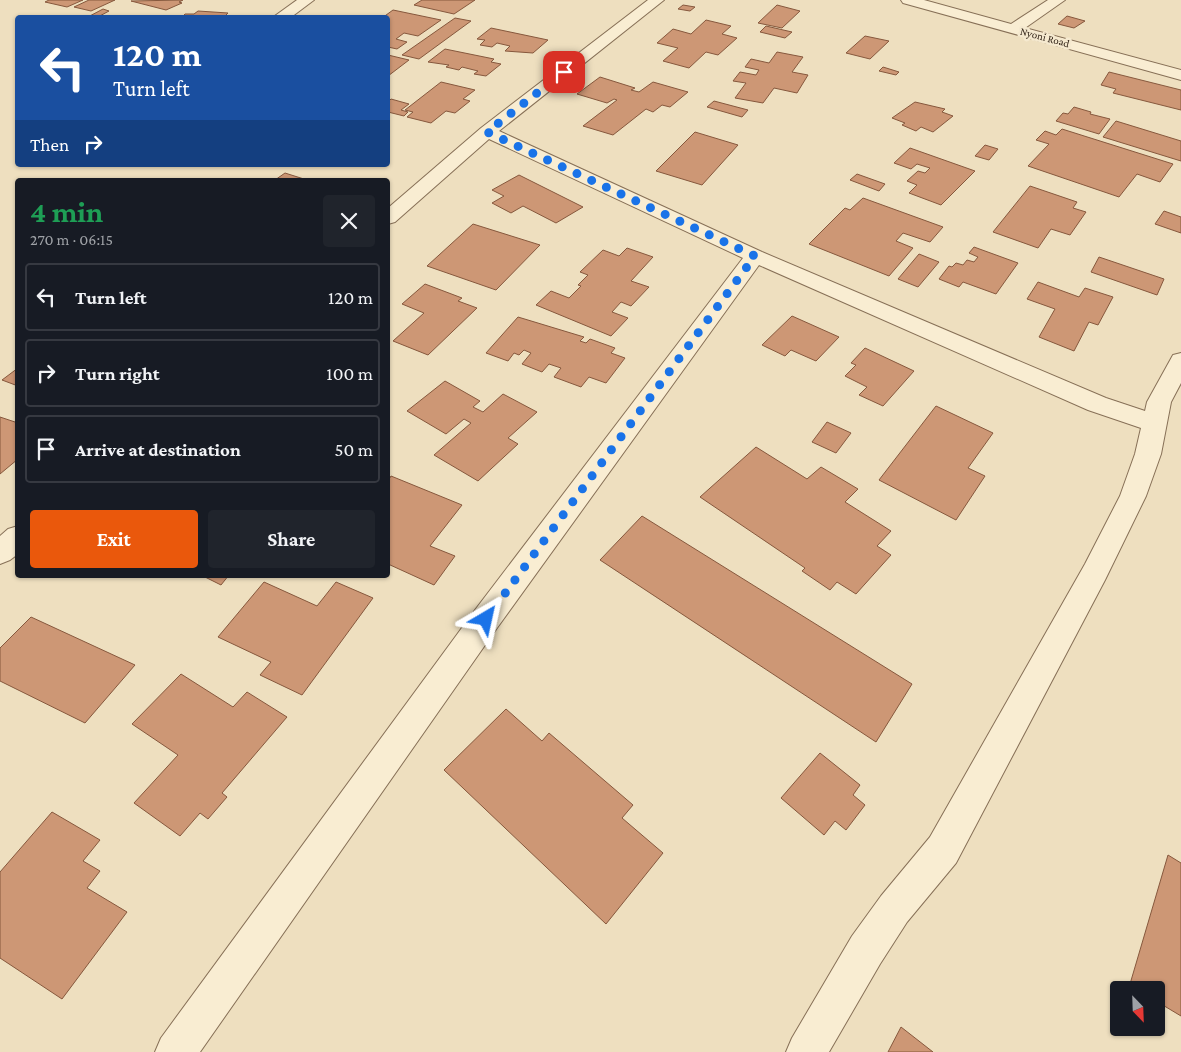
<!DOCTYPE html>
<html lang="en">
<head>
<meta charset="utf-8">
<style>
	body { margin:0; font-family:"Crimson Pro",serif; background:#20242c; color:#f1f3f6; height:100vh; display:flex; flex-direction:column; font-size:19px; white-space:nowrap }
	* { box-sizing:border-box; margin:0 }
	p { font-size:16px; color:#9ea1a6 }
	.icon { flex:none; width:28px; height:28px; fill:none; stroke:currentColor; stroke-width:2; stroke-linecap:round; stroke-linejoin:round }
	.map { position:relative; flex:1; overflow:hidden }
	.side { position:absolute; left:15px; top:178px; width:375px; height:400px; display:flex; flex-direction:column; background:#171b24; border-radius:5px; box-shadow:0 1px 4px #0004 }
	.side>* { flex:none }
	.guide { position:absolute; left:15px; top:15px; width:375px; height:152px; border-radius:5px; box-shadow:0 1px 4px #0004; background:#1a4fa0; color:#fff; overflow:hidden }
	.needle { width:32px; rotate:157deg }
	.controls { position:absolute; left:1110px; top:981px; display:grid; gap:10px }
	.controls a { display:grid; place-items:center; width:55px; height:55px; border-radius:5px; background:#171b24; box-shadow:0 1px 4px #0004; font-size:25px }
	.pin { position:absolute; display:grid; place-items:center; width:42px; height:42px; color:#fff; margin:-21px; border-radius:10px; box-shadow:0 2px 8px #0006 }
	.me { position:absolute; width:55px; margin:-28px; rotate:36deg; stroke-linejoin:round; filter:drop-shadow(0 0 4px #0008) }
	.turn { display:flex; align-items:center; gap:18px; height:105px; padding:0 15px; font-size:22px }
	.turn .icon { width:65px; height:65px; stroke-width:2.5 }
	.turn b { display:block; font-size:35px; line-height:42px }
	.then { display:flex; align-items:center; height:48px; padding:0 15px; background:#0003; gap:10px; font-size:19px }
	.round { display:grid; place-items:center; flex:none; width:52px; height:52px; border-radius:5px; background:#20242c }
	.head { display:flex; align-items:center; justify-content:space-between; height:85px; padding:0 15px }
	h1 { font-size:30px; font-weight:700; line-height:38px; color:#1e9e55 }
	.cta { display:flex; gap:10px; margin-top:auto; padding:10px 15px }
	.cta a { flex:1; height:58px; border-radius:5px; background:#ea580c; color:#fff; font-size:20px; font-weight:700; line-height:58px; text-align:center }
	.cta a+a { background:#20242c; color:#f1f3f6 }
	ul { padding:0; list-style:none }
	li { display:flex; align-items:center; gap:15px; height:68px; margin:0 10px 8px; padding:0 5px; border:2px solid #363941; border-radius:5px }
	li div { flex:1 }
	li b { display:block; font-size:19px }
	li em { font-style:normal }
	.map>svg:first-child { display:block }
</style>
</head>
<body>
<div class="map">
<svg width="1181" height="1052" viewBox="0 0 1181 1052">
	<rect width="100%" height="100%" fill="#eedfbf"/>
	<g fill="#cd9775" stroke="#86583d">
		<polygon points="49,0 83,0 67,7 45,2"/>
		<polygon points="89,0 115,0 91,11 74,7"/>
		<polygon points="183,0 179,2 182,3 166,10 131,1"/>
		<polygon points="422,0 475,0 454,14 414,5"/>
		<polygon points="683,5 695,7 690,11 678,9"/>
		<polygon points="777,5 800,11 782,28 758,23"/>
		<polygon points="103,9 109,11 96,18 86,18"/>
		<polygon points="393,10 441,20 418,36 404,33 396,39 407,42 397,49 388,47 388,18 382,18"/>
		<polygon points="198,11 228,13 223,18 181,18 185,14 194,14"/>
		<polygon points="1067,16 1085,21 1074,28 1058,24"/>
		<polygon points="455,18 471,21 419,59 402,55"/>
		<polygon points="706,20 731,26 722,34 737,38 718,55 706,52 689,68 663,61 678,48 657,43 673,29 691,34"/>
		<polygon points="766,26 792,32 785,38 760,32"/>
		<polygon points="491,28 548,40 533,53 505,51 510,46 497,43 492,47 480,45 485,40 477,39"/>
		<polygon points="865,36 889,41 870,59 846,53"/>
		<polygon points="445,49 494,59 491,62 501,64 486,76 474,74 478,71 462,67 459,70 446,67 449,65 428,62"/>
		<polygon points="777,52 803,57 792,72 808,75 797,93 774,88 763,103 735,98 746,83 733,81 740,72 756,75 759,70 745,67 751,59 769,63"/>
		<polygon points="388,55 409,60 388,76"/>
		<polygon points="883,67 899,72 896,75 879,71"/>
		<polygon points="1109,72 1181,90 1181,110 1113,93 1116,89 1101,85"/>
		<polygon points="600,77 635,88 631,90 639,92 653,82 688,92 670,107 662,105 653,112 646,109 613,135 583,126 617,100 614,99 607,103 577,94"/>
		<polygon points="441,82 475,90 463,99 470,101 455,113 446,111 431,123 407,117 413,112 405,110"/>
		<polygon points="391,99 409,104 401,110 408,112 404,116 388,112 388,102"/>
		<polygon points="714,101 748,110 742,117 707,107"/>
		<polygon points="915,102 945,109 942,112 953,116 933,132 921,127 916,131 902,125 905,123 892,118"/>
		<polygon points="1074,107 1091,112 1090,114 1110,119 1099,134 1056,121 1063,113 1068,114"/>
		<polygon points="1116,121 1181,141 1181,161 1103,137"/>
		<polygon points="1062,129 1173,164 1160,182 1137,174 1119,197 1028,166 1049,144 1036,140 1045,131 1056,135"/>
		<polygon points="695,132 738,145 702,185 656,171"/>
		<polygon points="985,145 998,149 989,160 975,156"/>
		<polygon points="910,148 975,171 941,205 909,193 917,185 907,181 918,171 925,173 930,168 917,164 911,169 894,163"/>
		<polygon points="285,173 307,180 275,180"/>
		<polygon points="857,174 885,184 879,191 850,180"/>
		<polygon points="519,175 583,207 556,223 523,206 511,213 492,203 504,196 492,190"/>
		<polygon points="1030,186 1077,202 1073,208 1086,212 1070,235 1051,229 1038,248 993,232"/>
		<polygon points="863,198 943,227 930,242 903,233 896,241 913,248 889,276 809,244 845,208 850,210"/>
		<polygon points="1164,211 1181,217 1181,233 1155,224"/>
		<polygon points="473,224 540,245 496,290 427,266"/>
		<polygon points="974,247 1018,263 996,294 963,282 959,287 939,279 949,266 952,267 956,263 963,265 967,260 974,262 978,257 969,253"/>
		<polygon points="627,248 653,257 631,281 649,287 631,306 621,302 612,312 628,318 611,336 536,305 551,291 569,298 581,286 578,285 588,275 580,272 603,250 619,256"/>
		<polygon points="919,254 939,262 918,287 898,279"/>
		<polygon points="1099,257 1164,279 1157,295 1091,272"/>
		<polygon points="1038,282 1079,297 1085,288 1113,297 1098,325 1089,322 1074,351 1039,337 1055,309 1027,299"/>
		<polygon points="425,284 462,298 458,301 477,308 428,355 393,341 424,313 402,304"/>
		<polygon points="792,316 839,337 816,361 791,350 785,356 762,345"/>
		<polygon points="518,317 584,337 580,341 586,343 590,339 615,348 611,353 625,358 606,383 589,377 581,387 554,377 561,368 549,364 542,372 522,364 531,353 524,350 519,355 514,353 508,361 486,353"/>
		<polygon points="865,348 914,371 883,406 859,395 867,387 845,376 856,365 851,363"/>
		<polygon points="18,368 18,386 2,380"/>
		<polygon points="445,381 480,401 473,407 483,412 503,394 537,412 508,438 518,444 478,481 434,455 471,423 464,419 446,434 407,411"/>
		<polygon points="936,406 993,433 968,468 985,476 956,520 879,480"/>
		<polygon points="0,417 18,423 18,459 0,474"/>
		<polygon points="827,422 851,433 836,453 812,442"/>
		<polygon points="756,447 807,479 821,467 858,489 845,502 891,531 877,546 891,555 856,594 837,582 830,590 802,571 805,568 700,497"/>
		<polygon points="391,476 462,505 430,546 455,556 434,585 388,564 388,481"/>
		<polygon points="642,516 912,684 876,742 600,560"/>
		<polygon points="201,575 229,575 221,585"/>
		<polygon points="264,582 317,606 336,582 373,598 302,695 260,675 271,662 218,637"/>
		<polygon points="31,617 135,665 85,723 0,681 0,648"/>
		<polygon points="181,674 233,707 247,692 287,717 222,793 227,797 208,819 200,813 180,836 134,803 178,755 132,724"/>
		<polygon points="506,709 542,741 549,733 633,805 622,818 663,853 606,924 444,770"/>
		<polygon points="820,753 860,785 853,795 865,805 846,830 835,821 824,835 781,798"/>
		<polygon points="52,812 100,840 83,861 100,871 87,888 127,912 62,999 0,958 0,872"/>
		<polygon points="1168,855 1181,863 1181,1016 1156,1001 1156,990 1139,990 1130,984"/>
		<polygon points="901,1027 933,1052 888,1052"/>
	</g>
	<g fill="none" stroke-linecap="round" stroke-linejoin="round">
		<g stroke="#877057" stroke-width="2">
			<g id="minor">
				<polygon points="297,0 314,0 290,18 272,18"/>
				<polygon points="648,0 664,0 499,131 762,252 1106,398 1145,411 1147,402 1173,355 1181,353 1181,383 1171,402 1161,454 1146,496 1105,580 956,863 907,922 880,964 829,1052 786,1052 792,1038 852,936 881,896 930,837 1085,564 1120,496 1135,454 1141,428 1088,410 759,265 497,628 200,1052 155,1052 161,1038 475,610 743,258 489,139 395,222 388,224 388,208 481,128"/>
				<polygon points="901,0 924,0 1011,24 1048,0 1065,0 1025,28 1181,70 1181,80 903,3"/>
				<polygon points="18,526 18,554 10,560 0,564 0,536 8,529"/>
			</g>
		</g>
		<use href="#minor" fill="#f9edd2" fill-rule="evenodd"/>
	</g>
	<g fill="none" stroke-linecap="round" stroke-linejoin="round">
		<polyline stroke="#1a73e8" stroke-width="9" stroke-dasharray="0 16.2" points="486,619 755,256 487,132 564,72"/>
	</g>
	<g text-anchor="middle" stroke-width="5" stroke-linejoin="round" paint-order="stroke">
		<g font-size="11" fill="#36281c" stroke="#f5e9cf">
			<text transform="translate(1045 37) rotate(15)" y="4">Nyoni Road</text>
		</g>
	</g>
</svg>
<div class="controls">
<a><svg class="needle" viewBox="-14 -14 28 28"><path d="M0-13l5 13h-10z" fill="#e53935"/><path d="M0 13l5-13h-10z" fill="#9ea1a6"/></svg></a>
</div>
<div class="pin" style="left:564px;top:72px;background:#d93025"><svg class="icon" aria-label="arrive" viewBox="0 0 24 24"><path d="M6 21V4h12l-3 4 3 4H6"/></svg></div>
<svg class="me" style="left:486px;top:619px" viewBox="-20 -20 40 40"><path d="M0-17L14 15 0 8-14 15z" fill="#1a73e8" stroke="#fff" stroke-width="4"/></svg>
<div class="guide">
<div class="turn"><svg class="icon" aria-label="left" viewBox="0 0 24 24"><path d="M17 20v-9H6M10 6l-5 5 5 5"/></svg><div><b>120 m</b>Turn left</div></div>
<div class="then">Then<svg class="icon" aria-label="right" viewBox="0 0 24 24"><path d="M7 20v-9h11M14 6l5 5-5 5"/></svg></div>
</div>
<section class="side">
<div class="head"><div><h1>4 min</h1><p>270 m · 06:15</p></div><a class="round"><svg class="icon" aria-label="close" viewBox="0 0 24 24"><path d="M6 6l12 12M18 6L6 18"/></svg></a></div>
<ul>
<li><svg class="icon" aria-label="left" viewBox="0 0 24 24"><path d="M17 20v-9H6M10 6l-5 5 5 5"/></svg><div><b>Turn left</b></div><em>120 m</em></li>
<li><svg class="icon" aria-label="right" viewBox="0 0 24 24"><path d="M7 20v-9h11M14 6l5 5-5 5"/></svg><div><b>Turn right</b></div><em>100 m</em></li>
<li><svg class="icon" aria-label="arrive" viewBox="0 0 24 24"><path d="M6 21V4h12l-3 4 3 4H6"/></svg><div><b>Arrive at destination</b></div><em>50 m</em></li>
</ul>
<div class="cta"><a>Exit</a><a>Share</a></div>
</section>
</div>
</body>
</html>
